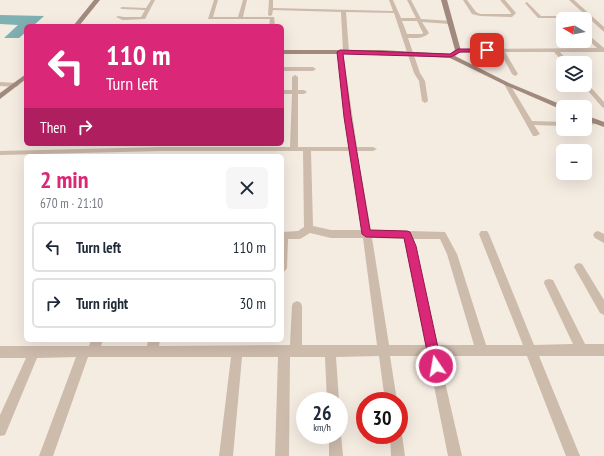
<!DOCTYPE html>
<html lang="en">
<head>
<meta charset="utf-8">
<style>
	body { margin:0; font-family:"PT Sans Narrow",sans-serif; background:#f6f6f7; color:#1f2937; height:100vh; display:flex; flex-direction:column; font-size:15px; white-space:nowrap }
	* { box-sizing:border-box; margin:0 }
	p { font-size:13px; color:#747a83 }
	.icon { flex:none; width:22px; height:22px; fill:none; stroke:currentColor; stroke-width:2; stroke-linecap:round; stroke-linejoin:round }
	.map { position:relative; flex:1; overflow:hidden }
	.panel { position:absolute; left:24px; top:154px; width:260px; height:188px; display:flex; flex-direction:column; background:#fff; border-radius:6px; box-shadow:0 4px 16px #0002 }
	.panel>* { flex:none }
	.banner { position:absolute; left:24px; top:24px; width:260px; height:122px; border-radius:6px; box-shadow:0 4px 16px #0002; background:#db2777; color:#fff; overflow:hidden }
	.needle { width:26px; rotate:280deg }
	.buttons { position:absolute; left:556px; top:12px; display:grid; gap:8px }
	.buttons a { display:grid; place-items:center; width:36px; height:36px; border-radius:6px; background:#fff; box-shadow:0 4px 16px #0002; font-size:20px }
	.speed { position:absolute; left:296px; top:392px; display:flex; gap:8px; font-size:20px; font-weight:700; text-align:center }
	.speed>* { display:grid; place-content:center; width:52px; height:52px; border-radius:50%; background:#fff; box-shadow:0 4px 16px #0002; line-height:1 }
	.speed small { font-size:10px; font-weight:400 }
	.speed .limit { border:6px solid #d22; background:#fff; color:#111 }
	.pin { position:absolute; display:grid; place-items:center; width:34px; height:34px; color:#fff; margin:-17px; border-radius:8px; box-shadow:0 2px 6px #0006 }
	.me { position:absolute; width:44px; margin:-22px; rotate:348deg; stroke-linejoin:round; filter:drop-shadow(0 0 3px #0008) }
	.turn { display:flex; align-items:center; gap:14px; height:84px; padding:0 16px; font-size:18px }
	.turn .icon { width:52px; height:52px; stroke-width:2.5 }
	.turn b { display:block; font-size:28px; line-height:34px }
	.then { display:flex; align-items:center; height:38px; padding:0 16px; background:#0003; gap:8px; font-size:15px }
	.round { display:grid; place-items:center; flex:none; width:42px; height:42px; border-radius:6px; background:#f6f6f7 }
	.overview { display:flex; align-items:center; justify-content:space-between; height:68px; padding:0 16px }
	h1 { font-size:24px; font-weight:800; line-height:30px; color:#db2777 }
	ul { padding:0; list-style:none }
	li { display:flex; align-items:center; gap:12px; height:50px; margin:0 8px 6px; padding:0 8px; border:2px solid #e0e1e3; border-radius:6px }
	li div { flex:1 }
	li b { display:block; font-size:15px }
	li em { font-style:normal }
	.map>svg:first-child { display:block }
</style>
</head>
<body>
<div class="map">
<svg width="604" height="456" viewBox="0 0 604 456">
	<rect width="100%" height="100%" fill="#f4ebe1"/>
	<polygon fill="#7fb0b2" points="0,15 44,16 33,26 26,26 26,32 19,38 4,38 18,25 0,24"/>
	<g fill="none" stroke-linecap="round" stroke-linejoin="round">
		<g fill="#cdbbac" fill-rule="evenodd">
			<polygon points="151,0 155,0 145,19 123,20 116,17 118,16 124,17 141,17 145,10 122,9 120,8 122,7 146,8"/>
			<polygon points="214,0 218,0 213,17 238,17 243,0 247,0 243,17 274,17 275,26 269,26 270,19 208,19"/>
			<path d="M269,0H273V8L393,11L389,0H393L401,18H416L407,0H411L421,19L452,21V23L450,24L422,22L429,33C423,39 416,38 408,38L420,73L425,81L428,101L425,103L422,101L419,81L414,73L394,13L346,12L349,52L346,54L343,52L341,12L273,10L272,15L270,16L268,15ZM402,21H417L423,33L422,34H407Z"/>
			<polygon points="463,0 467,0 476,12 480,14 511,14 511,13 500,0 505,0 516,13 512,17 480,16 472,14"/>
			<polygon points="569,0 574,0 604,27 604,32"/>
			<polygon points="527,2 541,16 575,16 577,17 575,18 538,18 525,3"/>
			<polygon points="561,31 563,32 563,38 558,33"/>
			<polygon points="585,32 604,48 604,52 560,52 570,63 564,63 554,52 505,52 518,74 515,76 512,74 500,52 458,53 455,51 458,49 597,48 585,37"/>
			<path d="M338,51L343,52L357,147H373L377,149L373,151H357L371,230L445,232L457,254L486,345H523L479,234L481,231H487L489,234L534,345L573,344L544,283L545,280L549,279L553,280L585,344H604V356H539L580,456H566L527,356H439L462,456H448L428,356H390L397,401H385L379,356L336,357L339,401H327L325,357H290L289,456H275L278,357H242L233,456H219L231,357H88L53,456H39L76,357L37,358L5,435L0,436V415L26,358H0V346H89L91,340H103L101,346H147L148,340H160L159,346L290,345L292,306L293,303L297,301L301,303L302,306V345H377L363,238H331L310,233L300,239H288L287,268L285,271L282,272V232L298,231L304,227L303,151H162L0,155V151L162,147H290L292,94H282V90H292V77L295,75L298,77V90H304L307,92L304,94H298V147H349ZM311,151H350L362,230H331L313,226ZM372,238L404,239L426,345H389ZM413,239H440L447,254L474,345H437Z"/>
			<polygon points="282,67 313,67 316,69 313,71 282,71"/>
			<polygon points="0,82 16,83 19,85 16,87 0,86"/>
			<polygon points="585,82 587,83 604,102 604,108 602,107 583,85 585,85"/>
			<polygon points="505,83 509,83 532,121 563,122 563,126 534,125 540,134 536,136 533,136 504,84"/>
			<polygon points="597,120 599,121 599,123 585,126 585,122"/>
			<polygon points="598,231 604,234 604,243 595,238 593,235 595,232"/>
			<polygon points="579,263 582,264 604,300 604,315 600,313 574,267 576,264"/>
			<polygon points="339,430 341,435 343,456 329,456 329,435 339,435"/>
			<polygon points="399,430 402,435 405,456 391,456 390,435 399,435"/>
		</g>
		<g fill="#a18a7d" fill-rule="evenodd">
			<polygon points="94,0 100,0 79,26 73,26"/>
			<polygon points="441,0 447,0 461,51 455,56 509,83 567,107 563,107 563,109 560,109 505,85 450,58 381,54 282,54 282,50 381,50 450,54 455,50"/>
			<polygon points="26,74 26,79 0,99 0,93"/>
			<polygon points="585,115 604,122 604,127 585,120"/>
		</g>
	</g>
	<polygon fill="#db2777" stroke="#8e194d" points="458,49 487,49 490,50 487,52 460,52 451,57 343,54 351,117 370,230 407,231 410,232 416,246 442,366 440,370 436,372 432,370 430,366 404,238 366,237 362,234 344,117 337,52 340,50 450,54"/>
</svg>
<div class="buttons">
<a><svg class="needle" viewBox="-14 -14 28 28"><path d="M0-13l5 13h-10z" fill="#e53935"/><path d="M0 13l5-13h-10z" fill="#747a83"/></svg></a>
<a><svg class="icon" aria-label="layers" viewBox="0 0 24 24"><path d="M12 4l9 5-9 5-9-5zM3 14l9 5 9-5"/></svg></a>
<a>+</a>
<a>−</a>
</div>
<div class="speed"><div>26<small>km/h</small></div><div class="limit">30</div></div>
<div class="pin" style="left:487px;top:50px;background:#d93025"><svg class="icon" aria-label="arrive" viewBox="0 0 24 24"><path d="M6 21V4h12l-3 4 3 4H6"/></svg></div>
<svg class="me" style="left:436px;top:366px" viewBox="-20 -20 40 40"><circle r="17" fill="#db2777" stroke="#fff" stroke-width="3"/><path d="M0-11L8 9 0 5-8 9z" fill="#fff"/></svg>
<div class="banner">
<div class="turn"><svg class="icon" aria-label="left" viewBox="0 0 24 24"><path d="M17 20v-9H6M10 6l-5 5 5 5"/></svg><div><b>110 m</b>Turn left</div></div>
<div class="then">Then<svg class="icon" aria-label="right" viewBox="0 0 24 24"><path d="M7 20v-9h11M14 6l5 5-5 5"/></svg></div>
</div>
<section class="panel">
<div class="overview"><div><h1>2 min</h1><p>670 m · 21:10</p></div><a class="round"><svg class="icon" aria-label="close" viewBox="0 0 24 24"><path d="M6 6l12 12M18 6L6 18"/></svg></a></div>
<ul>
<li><svg class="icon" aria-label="left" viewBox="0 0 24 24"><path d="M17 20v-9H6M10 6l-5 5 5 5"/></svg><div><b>Turn left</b></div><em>110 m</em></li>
<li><svg class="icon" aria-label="right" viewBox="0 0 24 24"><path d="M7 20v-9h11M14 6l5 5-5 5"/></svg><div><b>Turn right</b></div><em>30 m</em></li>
</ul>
</section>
</div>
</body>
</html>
